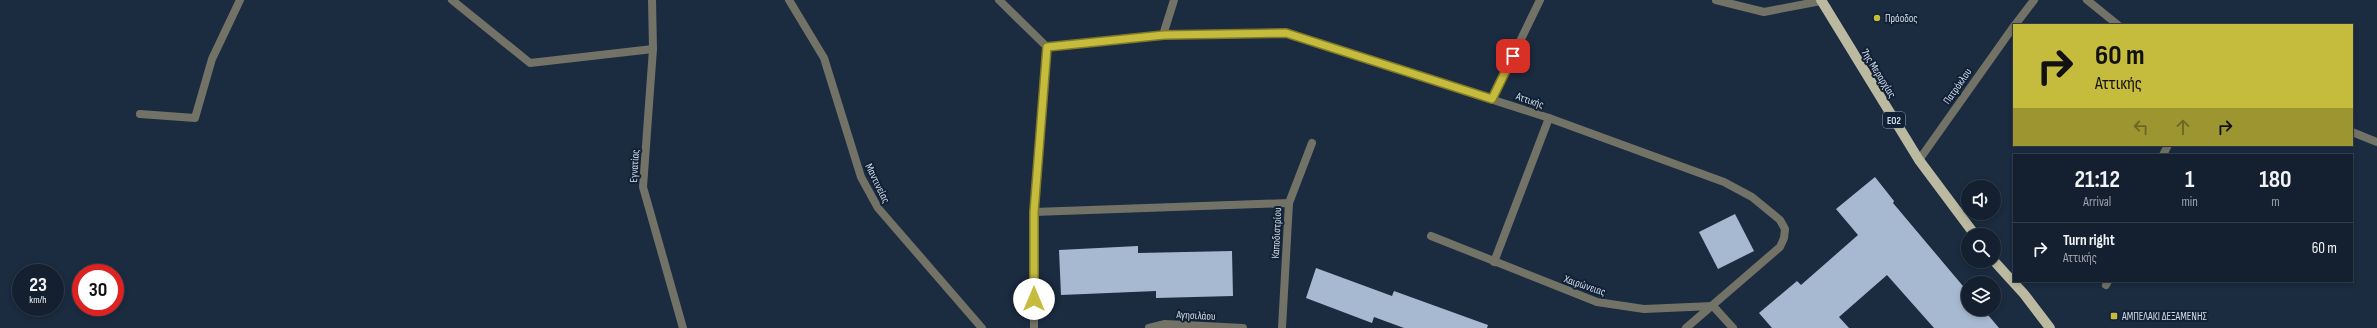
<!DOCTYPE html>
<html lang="en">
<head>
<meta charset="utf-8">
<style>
	body { margin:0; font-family:"Sofia Sans Condensed",sans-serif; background:#212d3c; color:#f1f3f6; height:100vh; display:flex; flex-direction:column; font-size:15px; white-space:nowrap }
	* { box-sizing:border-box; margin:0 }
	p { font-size:13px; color:#9da3ab }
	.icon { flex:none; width:22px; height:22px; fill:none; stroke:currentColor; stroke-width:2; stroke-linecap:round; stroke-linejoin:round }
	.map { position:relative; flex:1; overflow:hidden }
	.drawer { position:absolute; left:2013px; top:154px; width:340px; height:128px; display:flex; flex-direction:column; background:#142030; border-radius:0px; box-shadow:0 2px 6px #0003,0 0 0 1px #333e4c }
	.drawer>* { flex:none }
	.hud { position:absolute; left:2013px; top:24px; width:340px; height:122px; border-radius:0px; box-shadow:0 2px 6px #0003,0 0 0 1px #333e4c; background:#c5bc3d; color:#111; overflow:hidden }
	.tools { position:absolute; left:1961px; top:180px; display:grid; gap:8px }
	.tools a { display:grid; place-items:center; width:40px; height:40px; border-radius:50%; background:#142030; box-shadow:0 2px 6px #0003,0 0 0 1px #333e4c; font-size:20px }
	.speed { position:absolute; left:12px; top:264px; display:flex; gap:8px; font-size:20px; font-weight:700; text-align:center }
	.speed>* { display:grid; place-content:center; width:52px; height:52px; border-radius:50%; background:#142030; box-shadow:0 2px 6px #0003,0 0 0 1px #333e4c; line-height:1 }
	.speed small { font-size:10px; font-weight:400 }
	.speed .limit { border:6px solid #d22; background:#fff; color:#111 }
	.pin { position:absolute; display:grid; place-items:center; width:34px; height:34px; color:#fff; margin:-17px; border-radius:8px; box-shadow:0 2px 6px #0006 }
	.me { position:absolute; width:44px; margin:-22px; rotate:0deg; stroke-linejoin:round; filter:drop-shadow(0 0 3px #0008) }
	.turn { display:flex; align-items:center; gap:14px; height:84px; padding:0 16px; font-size:18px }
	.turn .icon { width:52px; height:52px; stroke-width:2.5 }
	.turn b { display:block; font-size:28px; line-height:34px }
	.lanes { display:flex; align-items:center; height:38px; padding:0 16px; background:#0003; justify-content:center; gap:20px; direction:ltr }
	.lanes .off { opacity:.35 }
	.eta { display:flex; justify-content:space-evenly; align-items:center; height:68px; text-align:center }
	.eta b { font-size:24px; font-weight:700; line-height:28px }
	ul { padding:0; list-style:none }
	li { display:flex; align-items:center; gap:12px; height:52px; padding:0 16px; border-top:1px solid #333e4c }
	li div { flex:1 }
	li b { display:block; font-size:15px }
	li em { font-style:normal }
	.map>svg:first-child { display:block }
</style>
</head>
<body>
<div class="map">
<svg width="2377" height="328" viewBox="0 0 2377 328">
	<rect width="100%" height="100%" fill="#1b2b40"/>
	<g fill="#a7b9d1">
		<polygon points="1875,177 1894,201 1893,203 1968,292 1968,309 1983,309 1999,328 1934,328 1887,275 1839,317 1849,328 1772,328 1759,313 1797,281 1801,285 1858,235 1836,209"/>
		<polygon points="1735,214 1754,251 1718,269 1699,232"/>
		<polygon points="1138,246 1138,253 1232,251 1233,296 1156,298 1156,291 1061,295 1059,250"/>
		<polygon points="1316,268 1392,296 1394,291 1488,325 1487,328 1404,328 1374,317 1372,323 1306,298"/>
	</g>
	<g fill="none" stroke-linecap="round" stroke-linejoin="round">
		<g stroke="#737266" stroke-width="8">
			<polyline points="452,0 530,63 653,49"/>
			<polyline points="652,0 653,49 643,187 683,328"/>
			<polyline points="789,0 824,58 861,177 878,208 982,328"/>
			<polyline points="999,0 1047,47"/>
			<polyline points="1716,0 1764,12 1821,1"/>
			<polyline points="2087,0 2118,25"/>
			<polyline points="2015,25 2034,0"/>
			<polyline points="1163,35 1174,0"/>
			<polyline points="1047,47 1163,35 1286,33 1549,118 1724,182 1752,197 1780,220 1785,229 1784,238 1780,247 1686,328"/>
			<polyline points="1492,99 1540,0"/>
			<polyline points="140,114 195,118 212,59 240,0"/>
			<polyline points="2352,132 2377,142"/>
			<polyline points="2163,155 2168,145"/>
			<polyline points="1919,160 2014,26"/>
			<polyline points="1034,212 1289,203"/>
			<polyline points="1431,236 1597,302 1644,309 1713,306 1733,328"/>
			<polyline points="1494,262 1549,118"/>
			<polyline points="2106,285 2108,281"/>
			<polyline points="1034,328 1034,212 1047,47"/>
			<polyline points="1149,328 1165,324 1243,328"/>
			<polyline points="1282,328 1289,203 1312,143"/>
		</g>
		<g stroke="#bbbaa1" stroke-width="10">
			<polyline points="1821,0 1919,160 1975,235"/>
			<polyline points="1994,261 2024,294 2050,328"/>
		</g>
	</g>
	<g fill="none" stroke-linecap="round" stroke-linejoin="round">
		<g stroke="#807a28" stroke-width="10">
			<polyline id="route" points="1034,299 1034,212 1047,47 1164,35 1286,33 1492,99 1513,56"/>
		</g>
		<use href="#route" stroke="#c5bc3d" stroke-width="7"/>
	</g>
	<g fill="#c5bc3d" stroke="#122136" stroke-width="1.5">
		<circle cx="1877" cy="18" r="4"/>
		<rect x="2110" y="312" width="8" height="8" rx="2"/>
	</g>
	<g text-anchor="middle" stroke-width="4" stroke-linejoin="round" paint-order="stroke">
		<rect fill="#122136" stroke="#97a2b3" stroke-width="1" x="1883" y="112" width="22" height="16" rx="3"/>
		<g font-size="10" font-weight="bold" fill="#d0dae8">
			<text x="1894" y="124">ΕΟ2</text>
		</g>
		<g font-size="11" fill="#d0dae8" stroke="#122136" text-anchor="start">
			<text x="1885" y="22">Πρόοδος</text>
			<text x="2122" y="320">ΑΜΠΕΛΑΚΙ ΔΕΞΑΜΕΝΗΣ</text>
		</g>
		<g font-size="11" fill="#d0dae8" stroke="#122136">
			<text transform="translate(1879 73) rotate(58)" y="4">7ης Μεραρχίας</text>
			<text transform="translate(1957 86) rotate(-55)" y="4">Πατρόκλου</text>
			<text transform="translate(1530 100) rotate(19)" y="4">Αττικής</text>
			<text transform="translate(634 166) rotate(-87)" y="4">Εγνατίας</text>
			<text transform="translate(878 183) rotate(64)" y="4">Μαντινείας</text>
			<text transform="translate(1276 233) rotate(-87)" y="4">Καποδιστρίου</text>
			<text transform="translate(1585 285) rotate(19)" y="4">Χαιρώνειας</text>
			<text transform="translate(1196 315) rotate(3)" y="4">Αγησιλάου</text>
		</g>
	</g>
</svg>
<div class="tools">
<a><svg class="icon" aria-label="sound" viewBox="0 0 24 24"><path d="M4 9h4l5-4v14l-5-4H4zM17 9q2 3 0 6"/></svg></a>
<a><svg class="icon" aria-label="search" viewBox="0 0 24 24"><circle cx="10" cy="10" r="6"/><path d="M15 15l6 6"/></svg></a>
<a><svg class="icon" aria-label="layers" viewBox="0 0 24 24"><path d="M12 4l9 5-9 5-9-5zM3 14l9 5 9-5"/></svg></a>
</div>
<div class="speed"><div>23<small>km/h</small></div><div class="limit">30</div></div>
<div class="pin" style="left:1513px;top:56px;background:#d93025"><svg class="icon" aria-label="arrive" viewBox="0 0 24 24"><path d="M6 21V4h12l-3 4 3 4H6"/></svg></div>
<svg class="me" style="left:1034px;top:299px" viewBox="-20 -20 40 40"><circle r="19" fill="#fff"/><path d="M0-13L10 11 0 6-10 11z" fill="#c5bc3d"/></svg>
<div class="hud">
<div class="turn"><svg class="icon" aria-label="right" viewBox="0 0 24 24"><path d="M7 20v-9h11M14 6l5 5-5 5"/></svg><div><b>60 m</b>Αττικής</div></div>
<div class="lanes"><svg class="icon off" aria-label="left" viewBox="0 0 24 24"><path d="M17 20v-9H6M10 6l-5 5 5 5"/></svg><svg class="icon off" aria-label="ahead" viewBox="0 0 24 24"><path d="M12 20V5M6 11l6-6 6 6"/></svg><svg class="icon" aria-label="right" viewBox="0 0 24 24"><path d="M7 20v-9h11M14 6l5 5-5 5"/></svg></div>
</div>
<section class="drawer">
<div class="eta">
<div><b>21:12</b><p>Arrival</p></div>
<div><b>1</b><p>min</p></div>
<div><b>180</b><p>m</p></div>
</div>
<ul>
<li><svg class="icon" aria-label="right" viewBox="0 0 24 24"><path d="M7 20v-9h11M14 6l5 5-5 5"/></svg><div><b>Turn right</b><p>Αττικής</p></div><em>60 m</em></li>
</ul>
</section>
</div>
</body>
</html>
